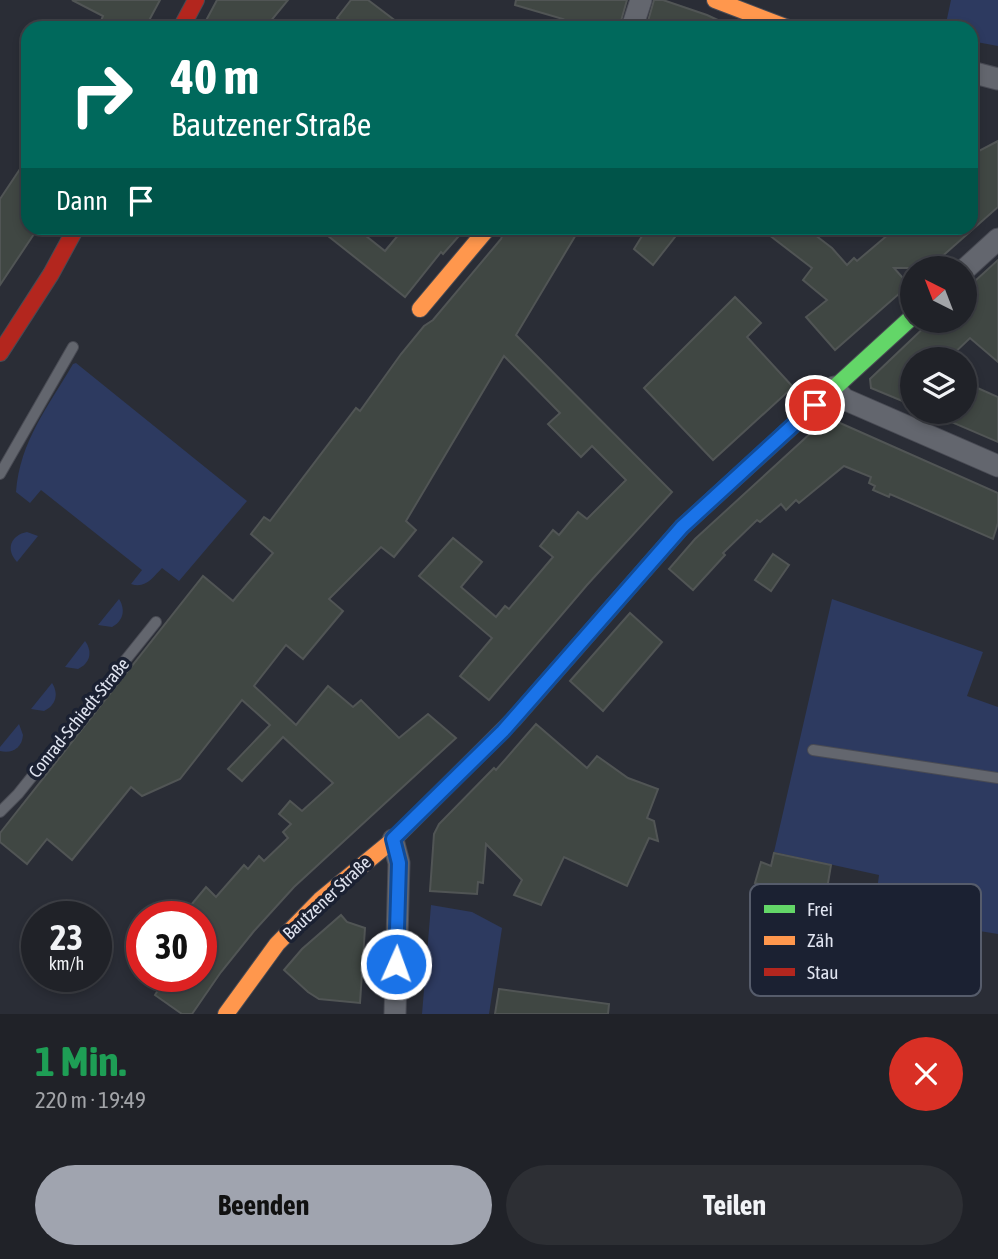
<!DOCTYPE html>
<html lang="de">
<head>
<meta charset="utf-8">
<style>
	body { margin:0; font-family:"Asap Condensed",sans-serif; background:#2d2f34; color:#f1f3f6; height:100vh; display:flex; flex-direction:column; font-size:26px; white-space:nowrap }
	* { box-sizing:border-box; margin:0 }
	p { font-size:23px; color:#a2a4a8 }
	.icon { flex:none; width:38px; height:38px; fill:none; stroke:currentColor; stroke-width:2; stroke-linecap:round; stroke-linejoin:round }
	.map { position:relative; height:1014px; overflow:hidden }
	.sheet { display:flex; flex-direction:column; background:#202228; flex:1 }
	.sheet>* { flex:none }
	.banner { position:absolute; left:21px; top:21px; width:957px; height:214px; border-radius:21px; box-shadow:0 4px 10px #0003,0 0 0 2px #3d3f45; background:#00695c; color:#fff; overflow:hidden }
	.needle { width:46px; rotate:318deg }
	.tools { position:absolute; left:900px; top:256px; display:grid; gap:14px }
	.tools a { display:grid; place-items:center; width:77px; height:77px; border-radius:50%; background:#202228; box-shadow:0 4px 10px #0003,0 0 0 2px #3d3f45; font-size:35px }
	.speed { position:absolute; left:21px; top:901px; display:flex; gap:14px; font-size:35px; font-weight:700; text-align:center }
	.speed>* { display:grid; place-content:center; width:91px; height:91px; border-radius:50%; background:#202228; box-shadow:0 4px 10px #0003,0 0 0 2px #3d3f45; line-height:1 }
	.speed small { font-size:18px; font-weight:400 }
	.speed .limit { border:10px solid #d22; background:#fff; color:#111 }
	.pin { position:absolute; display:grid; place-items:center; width:60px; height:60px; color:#fff; margin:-30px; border:4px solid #fff; border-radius:50%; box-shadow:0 2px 7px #0007 }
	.me { position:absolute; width:77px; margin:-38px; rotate:2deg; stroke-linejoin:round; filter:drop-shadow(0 0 5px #0008) }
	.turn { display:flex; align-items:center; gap:24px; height:147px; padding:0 35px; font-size:32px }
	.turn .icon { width:91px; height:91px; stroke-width:2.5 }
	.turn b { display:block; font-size:49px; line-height:60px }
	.then { display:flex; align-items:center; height:66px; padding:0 35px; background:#0003; gap:14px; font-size:26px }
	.round { display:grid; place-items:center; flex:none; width:74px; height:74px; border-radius:37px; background:#2d2f34 }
	.head { display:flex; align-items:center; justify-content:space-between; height:119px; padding:0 35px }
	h1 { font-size:42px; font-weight:700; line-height:52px; color:#1e9e55 }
	.primary-button { display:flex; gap:14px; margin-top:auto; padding:14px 35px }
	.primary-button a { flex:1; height:80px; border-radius:42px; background:#a0a4af; color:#111; font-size:28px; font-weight:700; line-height:80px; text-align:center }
	.primary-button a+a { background:#2d2f34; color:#f1f3f6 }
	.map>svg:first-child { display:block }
</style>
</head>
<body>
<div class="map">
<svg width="998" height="1014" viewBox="0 0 998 1014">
	<rect width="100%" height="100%" fill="#2a2d36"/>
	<g fill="#2d3a60">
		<polygon points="951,0 998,0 998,46 971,41 971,28 945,28"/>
		<path d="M76,363L247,501L179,581L162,568C153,577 146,589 131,584L142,570L41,490L30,503L16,492C20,441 48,407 73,364Z"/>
		<path d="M27,532L38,536L17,562C5,549 11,535 27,532Z"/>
		<path d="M119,599C126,610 123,621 112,627L98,625Z"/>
		<polygon points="832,599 983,652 967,696 998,707 998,934 874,914 879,875 774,852"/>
		<path d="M85,641C93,652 90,663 78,669L65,667Z"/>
		<path d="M52,683C59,694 56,705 44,711L31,709Z"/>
		<path d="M19,724L23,735C22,748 12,754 0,751V747Z"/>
		<polygon points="431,905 472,912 502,928 489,1014 422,1014"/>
	</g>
	<g fill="#404743" stroke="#515555" stroke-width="2">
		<polygon points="72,0 160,0 145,28 98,28 103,16"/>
		<polygon points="217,0 288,0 265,28 202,28"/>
		<polygon points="351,0 368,0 405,28 350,28 337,18"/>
		<polygon points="516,0 627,0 619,28 556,28 563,19 515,5"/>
		<polygon points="654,0 663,0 707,15 735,28 646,28"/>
		<polygon points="998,141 998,207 929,268 894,268 909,285 835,350 806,317 827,300 803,280 812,268 760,228 806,228 832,248 847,265 854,258 857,261 896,228 971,228 971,155"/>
		<polygon points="28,157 28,228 38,228 0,285 0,199"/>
		<polygon points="318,228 356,228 385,251 404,228 466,228 443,254 441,252 405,297"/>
		<polygon points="505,228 580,228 516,335 672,492 587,585 489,700 460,676 492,638 419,576 453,538 482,562 461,587 496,617 505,606 509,609 553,557 540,546 553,530 559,535 578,512 587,519 626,480 592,446 581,457 548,424 560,413 504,356 406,521 416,530 394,557 381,547 329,599 343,611 303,659 286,645 254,686 296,725 328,686 353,707 361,700 399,738 428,714 456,738 294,887 254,931 221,972 192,1014 182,1014 155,995 167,976 201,976 201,917 181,917 206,887 216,897 244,865 248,869 259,856 264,861 288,838 283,832 291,824 279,814 290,801 302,811 333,783 283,737 242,781 228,769 270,725 242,700 180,779 142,796 131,787 72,860 47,839 27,864 0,842 0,833 203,576 233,601 273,553 251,534 264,517 270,521 356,408 360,411 401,354 424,326 433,320 501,239"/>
		<polygon points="647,228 682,228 653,265 634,249"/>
		<polygon points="998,260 998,362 970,338 948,359 912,359 912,405 871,388 870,379 932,320 964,320 964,291"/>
		<polygon points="735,297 761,323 747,337 793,387 713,460 644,388"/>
		<polygon points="964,382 998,397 998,442 926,411 964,411"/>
		<polygon points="831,419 998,493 998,523 993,539 890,494 889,497 873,490 875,486 869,483 871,477 844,466 799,503 796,500 786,510 781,504 760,522 757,520 723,553 725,555 693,590 669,569 695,539 825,420"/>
		<polygon points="773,554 789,565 771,591 755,580"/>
		<polygon points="630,613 662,642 603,711 570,681"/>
		<polygon points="536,724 587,768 597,756 628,778 658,789 647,818 654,821 658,841 649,838 627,886 564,857 541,905 514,895 522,880 486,844 483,883 478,882 477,894 430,891 434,834 439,824 494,768 496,770"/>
		<polygon points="774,853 831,865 826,895 803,890 806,939 759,932 766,886 755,883 761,862 771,866"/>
		<polygon points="341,915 347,922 365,928 360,1003 319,999 308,992 284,970 302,949"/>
		<polygon points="499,989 609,1004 608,1014 495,1014"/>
	</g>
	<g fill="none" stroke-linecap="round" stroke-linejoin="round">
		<g stroke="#494b54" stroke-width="12">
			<g id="lane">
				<polyline points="0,474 73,347"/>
				<polyline points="813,750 998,778"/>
				<polyline points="0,812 18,794 156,622"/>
			</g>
		</g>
		<g stroke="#494b54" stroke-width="23">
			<g id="street">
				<polyline points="632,28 641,0"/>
				<polyline points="971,72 998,79"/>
				<polyline points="964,270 998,239"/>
				<polyline points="834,387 844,399 998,466"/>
				<polyline points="393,840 399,863 395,1014"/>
			</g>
		</g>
		<g stroke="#494b54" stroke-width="18">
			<polyline id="fast" points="514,719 682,527 912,317"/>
		</g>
		<g stroke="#494b54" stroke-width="18">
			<g id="slow">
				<polyline points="715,0 788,28"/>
				<polyline points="420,309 488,228"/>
				<polyline points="226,1014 277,944 320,900 393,840 514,719"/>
			</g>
		</g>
		<g stroke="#494b54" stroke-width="18">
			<g id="jam">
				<polyline points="181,28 196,0"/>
				<polyline points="0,353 51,274 76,228"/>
			</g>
		</g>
		<use href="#lane" stroke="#63666e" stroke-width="10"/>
		<use href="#street" stroke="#63666e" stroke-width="21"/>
		<use href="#fast" stroke="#63d668" stroke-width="16"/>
		<use href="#slow" stroke="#ff974d" stroke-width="16"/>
		<use href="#jam" stroke="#b3261e" stroke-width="16"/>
	</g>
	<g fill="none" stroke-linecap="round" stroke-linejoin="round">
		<g stroke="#114b97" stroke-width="18">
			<polyline id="route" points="396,964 399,863 393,839 503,731 682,527 815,405"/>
		</g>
		<use href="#route" stroke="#1a73e8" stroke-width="12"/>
	</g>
	<g text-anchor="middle" stroke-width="7" stroke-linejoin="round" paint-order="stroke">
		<g font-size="18" fill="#e0e4f0" stroke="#1b2132">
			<text transform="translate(79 718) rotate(-51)" y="6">Conrad-Schiedt-Straße</text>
			<text transform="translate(327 898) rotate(-43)" y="6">Bautzener Straße</text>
		</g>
	</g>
	<rect x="750" y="884" width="231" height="112" rx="10" fill="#1b2132" stroke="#565c6b" stroke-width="2"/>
	<rect x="764" y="905" width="31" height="8" fill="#63d668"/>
	<rect x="764" y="936" width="31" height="9" fill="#ff974d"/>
	<rect x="764" y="968" width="31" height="8" fill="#b3261e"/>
	<g font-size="19" fill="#e0e4f0">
		<text x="807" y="916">Frei</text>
		<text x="807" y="947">Zäh</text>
		<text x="807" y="979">Stau</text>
	</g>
</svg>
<div class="tools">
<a><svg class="needle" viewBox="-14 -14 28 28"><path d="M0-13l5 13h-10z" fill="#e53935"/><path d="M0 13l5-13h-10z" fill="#a2a4a8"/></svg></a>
<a><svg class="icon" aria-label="layers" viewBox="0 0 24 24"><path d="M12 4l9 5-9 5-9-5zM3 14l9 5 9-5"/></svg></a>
</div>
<div class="speed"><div>23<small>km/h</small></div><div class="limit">30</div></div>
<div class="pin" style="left:815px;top:405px;background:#d93025"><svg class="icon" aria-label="arrive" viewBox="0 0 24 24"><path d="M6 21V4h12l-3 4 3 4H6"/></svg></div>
<svg class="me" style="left:396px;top:964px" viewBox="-20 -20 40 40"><circle r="17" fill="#1a73e8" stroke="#fff" stroke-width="3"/><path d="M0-11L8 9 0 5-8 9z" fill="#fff"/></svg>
<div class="banner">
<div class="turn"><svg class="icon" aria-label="right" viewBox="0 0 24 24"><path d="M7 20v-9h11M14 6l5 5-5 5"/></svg><div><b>40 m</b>Bautzener Straße</div></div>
<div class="then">Dann<svg class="icon" aria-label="arrive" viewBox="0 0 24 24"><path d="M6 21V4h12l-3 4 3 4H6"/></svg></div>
</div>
</div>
<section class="sheet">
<div class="head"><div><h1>1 Min.</h1><p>220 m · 19:49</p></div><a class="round" style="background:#d93025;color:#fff"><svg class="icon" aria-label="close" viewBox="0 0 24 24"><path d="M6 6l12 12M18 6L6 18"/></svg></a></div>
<div class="primary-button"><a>Beenden</a><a>Teilen</a></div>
</section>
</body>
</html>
